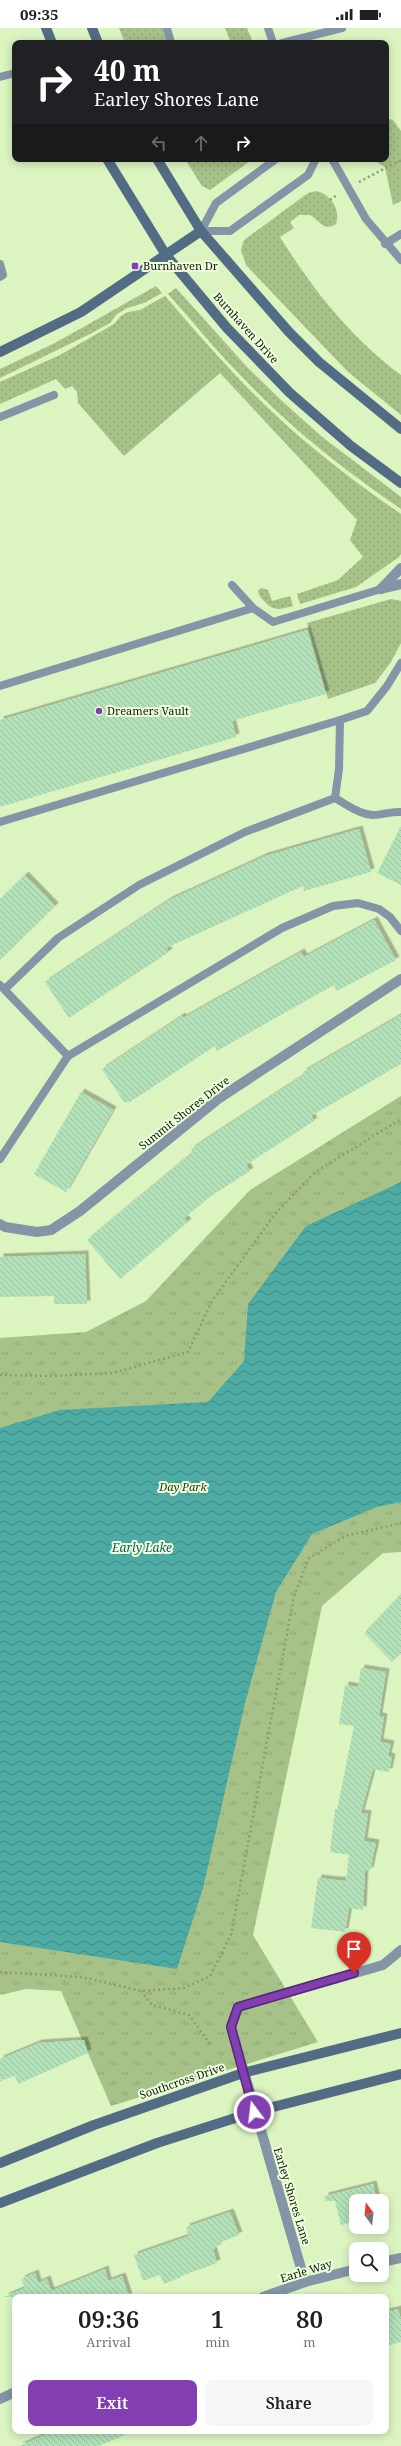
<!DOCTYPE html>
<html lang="en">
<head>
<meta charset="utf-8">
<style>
	body { margin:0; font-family:"Noto Serif",serif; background:#f6f6f6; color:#202124; height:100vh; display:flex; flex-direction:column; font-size:15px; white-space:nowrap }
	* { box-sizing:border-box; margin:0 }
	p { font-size:13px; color:#757577 }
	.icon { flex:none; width:22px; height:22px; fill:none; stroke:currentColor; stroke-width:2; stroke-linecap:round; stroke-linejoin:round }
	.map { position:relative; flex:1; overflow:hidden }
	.details { position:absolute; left:12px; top:2266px; width:377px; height:140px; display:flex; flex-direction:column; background:#fff; border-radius:8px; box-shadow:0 2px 10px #0003 }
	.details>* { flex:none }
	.top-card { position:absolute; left:12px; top:12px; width:377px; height:122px; border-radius:8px; box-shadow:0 2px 10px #0003; background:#202124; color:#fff; overflow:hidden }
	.needle { width:26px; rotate:345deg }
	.fabs { position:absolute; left:349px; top:2166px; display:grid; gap:8px }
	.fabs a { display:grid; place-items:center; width:40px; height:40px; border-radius:8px; background:#fff; box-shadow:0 2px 10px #0003; font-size:20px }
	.pin { position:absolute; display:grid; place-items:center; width:34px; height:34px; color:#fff; margin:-41px -17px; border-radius:50% 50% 50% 0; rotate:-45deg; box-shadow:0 0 4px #0007 }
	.pin .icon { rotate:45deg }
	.me { position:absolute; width:44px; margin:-22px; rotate:345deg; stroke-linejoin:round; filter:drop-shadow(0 0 3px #0008) }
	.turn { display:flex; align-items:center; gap:14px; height:84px; padding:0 16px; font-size:18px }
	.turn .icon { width:52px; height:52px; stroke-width:2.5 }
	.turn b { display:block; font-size:28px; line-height:34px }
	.lanes { display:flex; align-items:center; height:38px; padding:0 16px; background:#0003; justify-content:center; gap:20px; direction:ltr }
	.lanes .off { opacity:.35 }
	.eta { display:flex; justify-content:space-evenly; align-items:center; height:68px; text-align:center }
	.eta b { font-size:24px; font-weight:600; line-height:28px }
	.action { display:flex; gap:8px; margin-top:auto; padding:8px 16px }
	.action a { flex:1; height:46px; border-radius:8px; background:#833eb2; color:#fff; font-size:16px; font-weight:600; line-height:46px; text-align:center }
	.action a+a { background:#f6f6f6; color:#202124 }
	.status { display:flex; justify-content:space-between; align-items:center; height:28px; padding:0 20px; background:#fff; direction:ltr }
	.status svg { height:11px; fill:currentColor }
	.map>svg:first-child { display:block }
</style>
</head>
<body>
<div class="status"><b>09:35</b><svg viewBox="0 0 49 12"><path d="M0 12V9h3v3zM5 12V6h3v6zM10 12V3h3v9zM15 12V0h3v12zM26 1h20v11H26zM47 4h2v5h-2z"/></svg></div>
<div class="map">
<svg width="401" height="2418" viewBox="0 0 401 2418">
	<defs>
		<pattern id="grass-dots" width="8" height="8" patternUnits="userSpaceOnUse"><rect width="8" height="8" fill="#a6c288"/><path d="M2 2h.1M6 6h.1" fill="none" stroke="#8ea674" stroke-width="1.8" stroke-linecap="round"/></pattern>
		<pattern id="park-tufts" width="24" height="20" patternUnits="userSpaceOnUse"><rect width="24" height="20" fill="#a6c288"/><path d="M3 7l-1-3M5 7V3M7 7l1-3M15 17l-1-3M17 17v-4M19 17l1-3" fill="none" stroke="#8ea674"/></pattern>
		<pattern id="water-waves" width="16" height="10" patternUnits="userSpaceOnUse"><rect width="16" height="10" fill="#4daba4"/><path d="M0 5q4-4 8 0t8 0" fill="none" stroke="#3f8a84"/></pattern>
		<pattern id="building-back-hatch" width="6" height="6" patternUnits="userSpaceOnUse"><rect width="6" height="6" fill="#b3e2ba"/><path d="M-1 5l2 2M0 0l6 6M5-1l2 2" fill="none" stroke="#99c19e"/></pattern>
		<filter id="shadow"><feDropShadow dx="3.5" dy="-3.5" stdDeviation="0" flood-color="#0004"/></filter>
	</defs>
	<rect width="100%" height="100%" fill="#dbf4c0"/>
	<g fill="url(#grass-dots)">
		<polygon points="119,0 163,0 168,15 125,15"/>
		<polygon points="225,0 247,0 253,15 231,15"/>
		<polygon points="386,90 393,92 401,103 401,173 393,177 385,139 372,131 386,131"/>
		<polygon points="185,131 253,131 210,162 202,158"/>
		<path d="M317,163C331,167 341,182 336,196C324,204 320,193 310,187H299L290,194L294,200L280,209C313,262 351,310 401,347V387L347,343L246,237L241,222L244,212L308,165Z"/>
		<polygon points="156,258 162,265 144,275 127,280 117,286 110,295 88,307 0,350 0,341 55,315"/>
		<path d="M176,260L248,340L281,372L321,408L401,469V481C346,443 293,402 247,354C219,326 194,295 168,266Z"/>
		<path d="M165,268C203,312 241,356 284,395C321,428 360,458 401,486V526L399,529L356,559L300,576L297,566L338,552L363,529L350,512L357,492L220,345L124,428L78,375L77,364L72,358L65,361L56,351L0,376V354L60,327L114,296L121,288L128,284L140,282Z"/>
		<path d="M261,560L268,562L272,573L290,568L293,578C281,581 274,584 265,574C262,571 259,568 258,563Z"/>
		<polygon points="391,571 401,573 401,615 391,634 375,655 328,671 307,595"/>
	</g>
	<polygon fill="url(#park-tufts)" points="401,1068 401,1524 383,1525 322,1578 253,1907 318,2014 111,2078 61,1963 26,1961 0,1967 0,1310 86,1304 146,1273 250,1162"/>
	<polygon fill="url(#water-waves)" points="401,1154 401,1474 377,1479 312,1506 276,1564 245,1675 203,1860 177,1941 0,1914 0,1400 60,1382 208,1374 244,1333 248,1276 306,1198"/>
	<g fill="url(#building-back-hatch)" filter="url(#shadow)">
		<polygon points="307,602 326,666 232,693 236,709 0,779 0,692"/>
		<polygon points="401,798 401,857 377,845"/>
		<polygon points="359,801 371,844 304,863 303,858 166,920 169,924 69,990 45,954 169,872 265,828"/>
		<polygon points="25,847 55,878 0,932 0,871"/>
		<polygon points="374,892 396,932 337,963 334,957 217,1023 215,1018 130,1074 124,1074 102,1041 182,988 183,990 301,924 304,929"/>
		<polygon points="401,987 401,1036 311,1088 314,1093 246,1137 250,1143 211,1168 184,1190 188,1194 120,1251 87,1212 193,1124 191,1121 304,1047 303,1044"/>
		<polygon points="81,1064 113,1082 66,1164 34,1146"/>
		<polygon points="85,1226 87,1276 54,1276 54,1268 0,1269 0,1229"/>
		<polygon points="401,1566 401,1625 392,1634 364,1605"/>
		<polygon points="361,1640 386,1644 379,1688 384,1689 380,1714 391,1716 388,1728 392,1729 389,1744 373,1741 361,1785 368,1786 364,1813 376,1815 370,1843 365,1842 363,1882 349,1880 345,1904 311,1900 318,1850 346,1853 349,1827 330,1824 335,1781 337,1782 354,1698 339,1696 345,1657 358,1659"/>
		<polygon points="84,2012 88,2025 18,2056 15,2048 0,2053 0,2031 39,2015"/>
		<polygon points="373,2156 377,2173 356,2173 356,2193 341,2197 335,2173 325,2173 325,2168"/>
		<polygon points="230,2184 239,2207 217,2216 218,2219 213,2221 217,2235 181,2248 181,2249 164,2256 160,2247 143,2253 134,2227 189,2208 186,2199"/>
		<polygon points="105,2241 108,2253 122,2248 129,2269 4,2269 25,2260 21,2251 35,2245 38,2255 47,2251 51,2263"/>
		<polygon points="398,2281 401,2292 401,2314 386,2318 386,2284"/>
		<polygon points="54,2403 134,2403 99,2418 19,2418"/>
	</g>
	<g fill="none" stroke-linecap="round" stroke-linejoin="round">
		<g stroke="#8b9d76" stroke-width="2.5" stroke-dasharray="2 3" stroke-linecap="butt">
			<polyline points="359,154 401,132"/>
			<polyline points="330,172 337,167"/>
			<polyline points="0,1347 50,1348 113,1345 188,1324 212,1273 275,1186 314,1145 401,1091"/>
			<polyline points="0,1944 82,1949 141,1963 184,1960 210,1948 231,1907 294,1568 309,1530 345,1508 401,1495"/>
			<polyline points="141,1963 152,1977 189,1987 210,2016"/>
		</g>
		<g stroke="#8395a6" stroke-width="8">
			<polyline points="167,0 171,15"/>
			<polyline points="268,0 273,15"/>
			<polyline points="282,15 342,0"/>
			<polyline points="0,49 15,45"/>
			<polyline points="276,131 216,175 201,203 230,203 308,147 316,131"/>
			<polyline points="332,131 366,191 401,232"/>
			<polyline points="385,216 401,206"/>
			<polyline points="0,236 3,247 0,249"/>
			<polyline points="0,389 54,367"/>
			<polyline points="232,557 253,580"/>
			<polyline points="0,658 253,580 273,594 381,561"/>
			<polyline points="335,770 339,741 340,692 367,683 387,658 401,635"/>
			<polyline points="0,794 340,692"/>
			<polyline points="0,957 68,1028"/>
			<path d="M5,961L58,910L139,857L245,804L335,770C347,777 359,786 373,787C383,787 391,783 401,784"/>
			<polyline points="0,1131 68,1028 282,900 333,878 358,875 379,881 390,889 401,903"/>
		</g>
		<g stroke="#8395a6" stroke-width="10">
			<polyline points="381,561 401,540"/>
			<polyline points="381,561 401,556"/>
			<polyline points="0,1196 5,1199 37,1204 51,1202 80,1183 218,1071 401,951"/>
			<polyline points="382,2234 401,2230"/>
			<polyline points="305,2254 231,1999 238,1979 383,1937 401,1922"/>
			<polyline points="263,2269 305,2254 356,2241"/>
			<polyline points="0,2371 15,2364"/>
		</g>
		<g stroke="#536c85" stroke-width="10">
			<polyline points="46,0 52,15"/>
			<polyline points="92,0 98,15"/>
			<polyline points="107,131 166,227 227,300 290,365 351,418 401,455"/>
			<polyline points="157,131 201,203 289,304 319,334 401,401"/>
			<polyline points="0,324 81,284 201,203"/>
			<polyline points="0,2135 94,2097 243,2045 401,2005"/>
			<polyline points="0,2175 157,2115 254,2084 401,2046"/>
		</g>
	</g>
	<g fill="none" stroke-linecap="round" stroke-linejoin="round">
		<g stroke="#552874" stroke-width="10">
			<polyline id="route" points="254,2084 231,1999 238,1979 354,1945"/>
		</g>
		<use href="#route" stroke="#833eb2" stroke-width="7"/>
	</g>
	<g fill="#833eb2" stroke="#eefede" stroke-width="1.5">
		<rect x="131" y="234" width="8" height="8" rx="2"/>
		<circle cx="99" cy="683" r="4"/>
	</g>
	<g text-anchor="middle" stroke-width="4" stroke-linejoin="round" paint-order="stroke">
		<g font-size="11" fill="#111906" stroke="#eefede" text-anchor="start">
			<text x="143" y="242">Burnhaven Dr</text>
			<text x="107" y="687">Dreamers Vault</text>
		</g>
		<g font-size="11" fill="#111906" stroke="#eefede">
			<text transform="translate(246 300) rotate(48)" y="4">Burnhaven Drive</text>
			<text transform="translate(184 1085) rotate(-38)" y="4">Summit Shores Drive</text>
			<text transform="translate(182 2053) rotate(-19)" y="4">Southcross Drive</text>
			<text transform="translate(292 2168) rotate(73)" y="4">Earley Shores Lane</text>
			<text transform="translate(306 2243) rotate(-17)" y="4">Earle Way</text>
		</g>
		<g font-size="11" font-style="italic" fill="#25370a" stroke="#eefede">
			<text x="183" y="1463">Day Park</text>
		</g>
		<g font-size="12" font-style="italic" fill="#12605c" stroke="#eefede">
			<text x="142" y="1524">Early Lake</text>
		</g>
	</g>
</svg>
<div class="fabs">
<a><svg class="needle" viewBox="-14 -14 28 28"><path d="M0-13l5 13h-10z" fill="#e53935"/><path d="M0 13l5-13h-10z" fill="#757577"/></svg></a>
<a><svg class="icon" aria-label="search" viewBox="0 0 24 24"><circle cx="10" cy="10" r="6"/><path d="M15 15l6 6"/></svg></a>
</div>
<div class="pin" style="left:354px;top:1945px;background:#d93025"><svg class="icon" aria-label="arrive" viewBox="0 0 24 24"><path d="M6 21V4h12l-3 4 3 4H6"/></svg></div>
<svg class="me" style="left:254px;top:2084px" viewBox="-20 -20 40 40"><circle r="17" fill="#833eb2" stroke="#fff" stroke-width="3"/><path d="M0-11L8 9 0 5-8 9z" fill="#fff"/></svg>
<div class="top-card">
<div class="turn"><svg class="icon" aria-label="right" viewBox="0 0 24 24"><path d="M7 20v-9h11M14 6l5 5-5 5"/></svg><div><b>40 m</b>Earley Shores Lane</div></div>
<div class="lanes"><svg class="icon off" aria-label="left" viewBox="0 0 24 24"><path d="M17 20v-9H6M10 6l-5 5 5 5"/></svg><svg class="icon off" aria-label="ahead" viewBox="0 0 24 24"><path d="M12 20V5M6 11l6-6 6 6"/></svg><svg class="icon" aria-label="right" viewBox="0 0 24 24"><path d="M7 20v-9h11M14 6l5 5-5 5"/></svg></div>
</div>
<section class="details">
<div class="eta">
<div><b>09:36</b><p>Arrival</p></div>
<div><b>1</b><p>min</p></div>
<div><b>80</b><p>m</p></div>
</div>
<div class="action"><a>Exit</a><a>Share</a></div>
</section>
</div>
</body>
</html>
